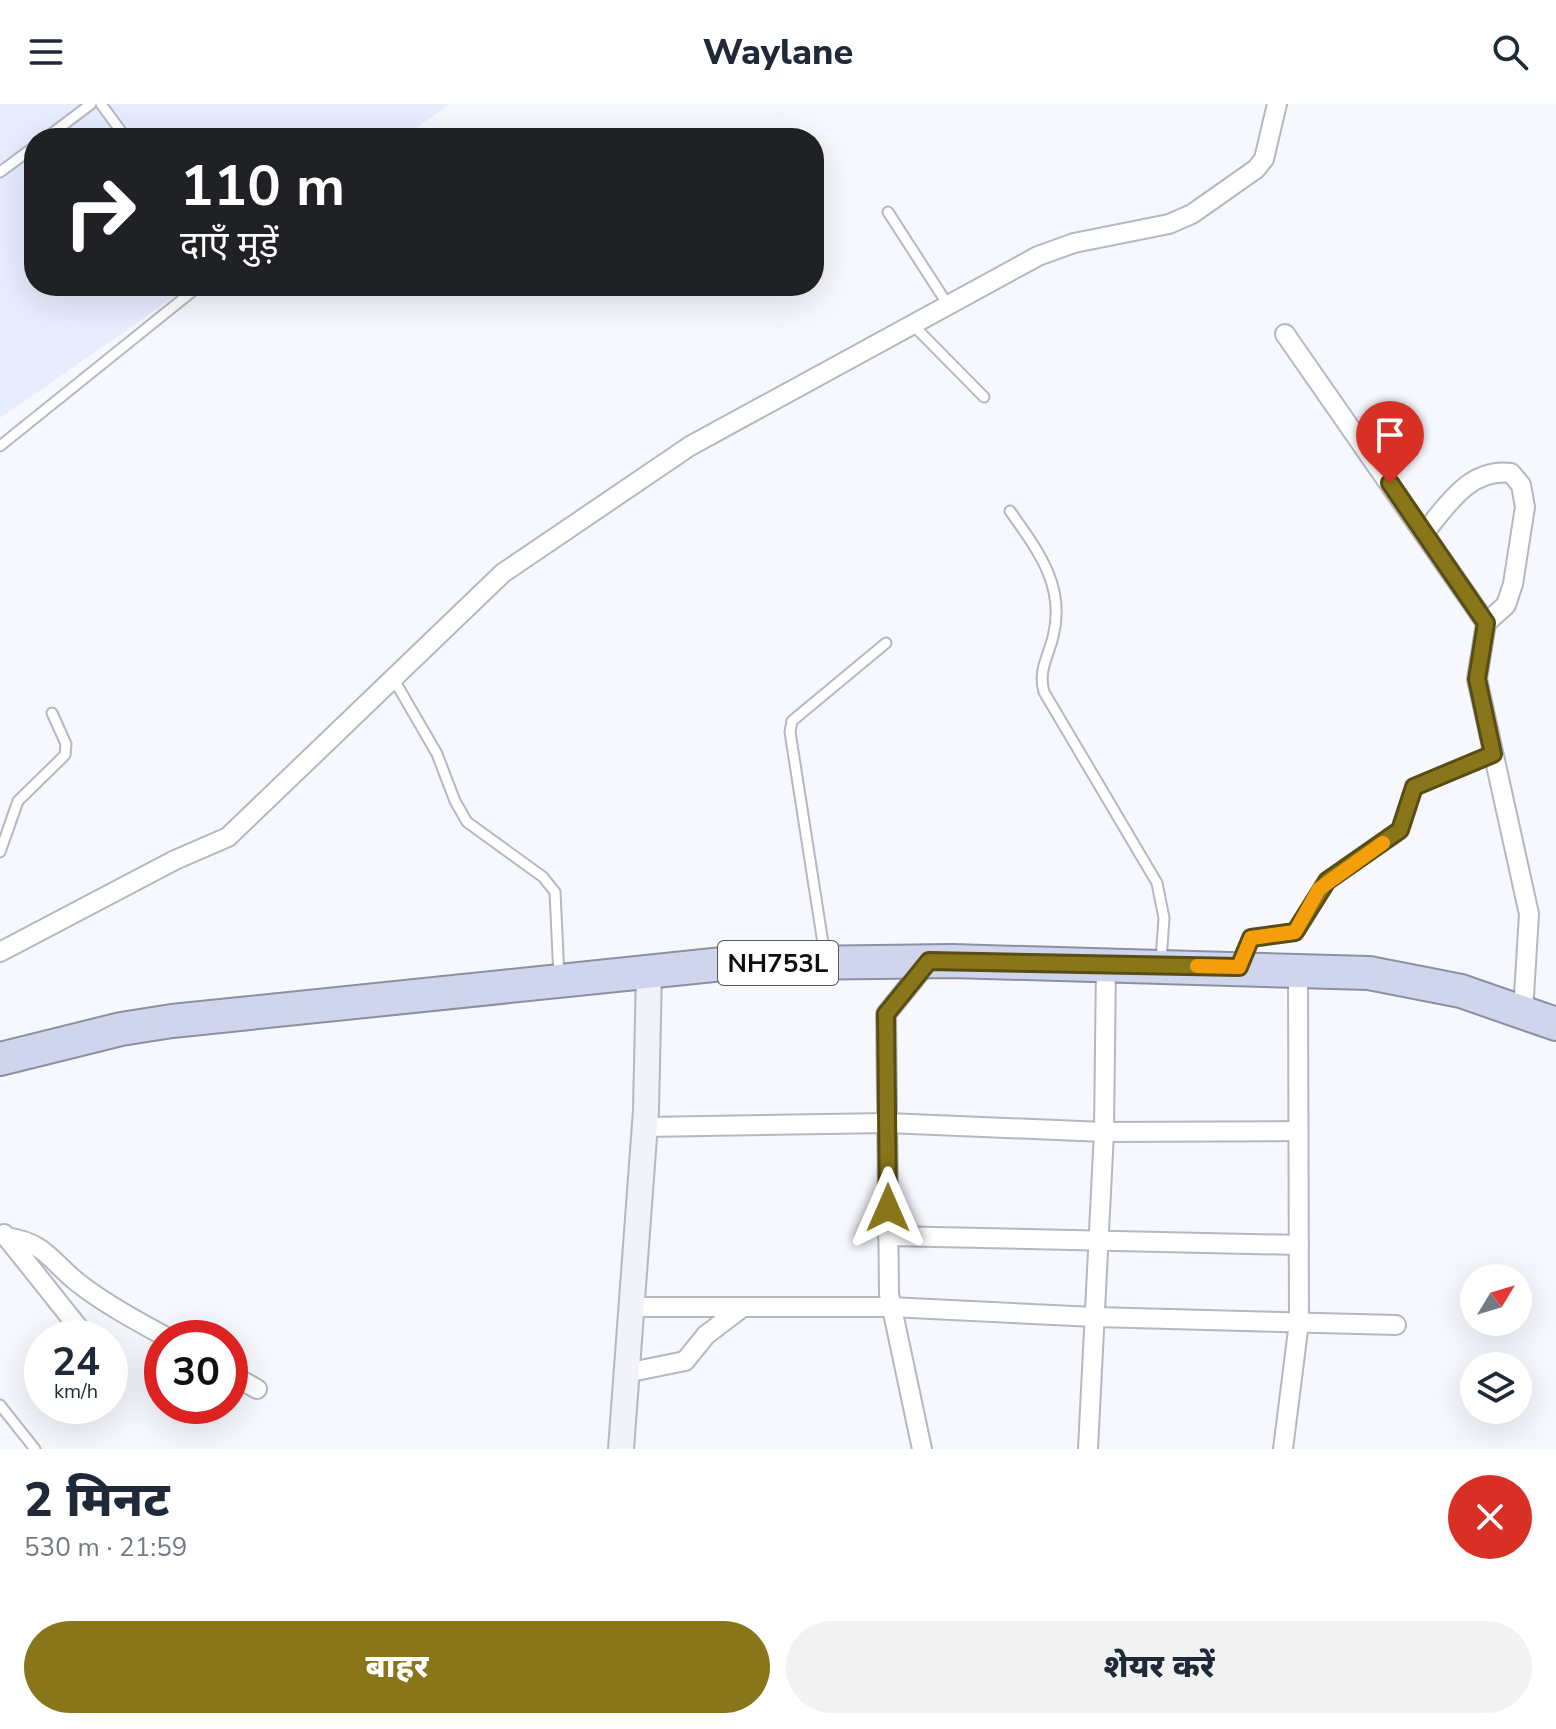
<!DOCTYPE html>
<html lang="hi">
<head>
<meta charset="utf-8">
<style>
	body { margin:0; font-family:"Nunito Sans","Noto Sans Devanagari",sans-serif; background:#f2f2f3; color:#1f2937; height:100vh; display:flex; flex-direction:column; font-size:30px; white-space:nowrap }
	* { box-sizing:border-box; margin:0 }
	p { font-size:26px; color:#747a83 }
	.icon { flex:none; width:44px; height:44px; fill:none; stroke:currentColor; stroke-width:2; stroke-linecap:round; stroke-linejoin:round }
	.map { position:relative; height:1345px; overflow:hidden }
	.details { display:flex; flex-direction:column; background:#fff; flex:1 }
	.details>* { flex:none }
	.banner { position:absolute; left:24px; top:24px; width:800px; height:168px; border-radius:32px; box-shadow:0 8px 32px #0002; background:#202124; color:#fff; overflow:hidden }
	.needle { width:52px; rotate:52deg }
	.buttons { position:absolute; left:1460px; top:1160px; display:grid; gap:16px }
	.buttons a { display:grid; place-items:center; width:72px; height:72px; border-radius:50%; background:#fff; box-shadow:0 8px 32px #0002; font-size:40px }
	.speed { position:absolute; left:24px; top:1216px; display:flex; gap:16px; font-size:40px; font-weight:700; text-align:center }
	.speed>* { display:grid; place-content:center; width:104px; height:104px; border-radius:50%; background:#fff; box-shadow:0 8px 32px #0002; line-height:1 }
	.speed small { font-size:20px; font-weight:400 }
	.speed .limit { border:12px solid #d22; background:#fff; color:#111 }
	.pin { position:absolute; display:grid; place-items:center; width:68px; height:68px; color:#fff; margin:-82px -34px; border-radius:50% 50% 50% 0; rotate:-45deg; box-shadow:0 0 8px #0007 }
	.pin .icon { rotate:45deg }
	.me { position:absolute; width:88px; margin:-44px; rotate:0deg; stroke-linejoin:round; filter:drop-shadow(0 0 6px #0008) }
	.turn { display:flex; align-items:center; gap:28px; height:168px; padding:0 24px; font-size:36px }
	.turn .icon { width:104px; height:104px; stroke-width:2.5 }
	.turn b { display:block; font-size:56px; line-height:68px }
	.round { display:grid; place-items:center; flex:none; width:84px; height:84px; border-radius:42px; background:#f2f2f3 }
	.summary { display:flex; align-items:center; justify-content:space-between; height:136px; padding:0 24px }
	h1 { font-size:48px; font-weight:800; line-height:60px }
	.cta { display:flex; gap:16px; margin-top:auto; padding:16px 24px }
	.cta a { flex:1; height:92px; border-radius:48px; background:#89761a; color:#fff; font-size:32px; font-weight:800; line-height:92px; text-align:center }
	.cta a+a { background:#f2f2f3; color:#1f2937 }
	header { display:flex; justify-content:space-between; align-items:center; height:104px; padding:0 24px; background:#fff; font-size:36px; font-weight:800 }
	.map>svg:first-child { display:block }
</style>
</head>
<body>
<header><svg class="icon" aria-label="menu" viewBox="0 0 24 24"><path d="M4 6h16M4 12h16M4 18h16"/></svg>Waylane<svg class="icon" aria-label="search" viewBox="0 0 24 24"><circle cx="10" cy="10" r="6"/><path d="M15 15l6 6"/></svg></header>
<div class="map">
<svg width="1556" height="1345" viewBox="0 0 1556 1345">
	<rect width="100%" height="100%" fill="#f6f8fe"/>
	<polygon fill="#e8ecff" points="0,0 450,0 402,34 34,34 34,182 190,182 0,314"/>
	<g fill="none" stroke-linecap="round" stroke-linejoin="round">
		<g stroke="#b5b7c2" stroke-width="13">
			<g id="lane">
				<polyline points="101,0 126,34"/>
				<polyline points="46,34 91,0"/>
				<polyline points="0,68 34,43"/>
				<polyline points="888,108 948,201"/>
				<polyline points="912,220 984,293"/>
				<polyline points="0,342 199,182"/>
				<path d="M1010,407C1038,447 1066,482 1053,533C1048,553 1038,567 1044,588L1157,779L1164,814L1161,856"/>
				<polyline points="393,574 437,650 455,697 467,718 543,773 555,788 559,873"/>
				<polyline points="0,748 18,697 65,651 66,640 52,609"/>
				<polyline points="825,852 790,628 792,617 886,539"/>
				<polyline points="1240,860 1251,834 1295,828 1327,777 1400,726 1414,683 1493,650"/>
				<polyline points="0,1301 35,1345"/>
			</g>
		</g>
		<g stroke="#b5b7c2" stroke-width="22">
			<g id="street">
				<polyline points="1285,230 1486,519 1477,575 1529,810 1523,908"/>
				<path d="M1425,428C1448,400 1470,364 1511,369L1521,381L1525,403L1513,480L1506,501L1486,519"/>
				<polyline points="0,848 175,756 228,733 503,469 690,342 1038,152 1074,139 1169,120 1192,110 1256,65 1264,55 1277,0"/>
				<polyline points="645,1023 887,1019 1104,1028 1298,1027"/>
				<polyline points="4,1130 86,1233"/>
				<polyline points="888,1132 1299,1141"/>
				<path d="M6,1133C45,1139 49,1155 77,1178C105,1200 137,1217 168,1234"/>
				<polyline points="632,1203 890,1203 1095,1213 1396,1221"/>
				<polyline points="626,1269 685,1257 706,1231 743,1203"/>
				<polyline points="230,1270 257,1285"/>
				<polyline points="922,1345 889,1190 886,910 929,857"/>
				<polyline points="1088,1345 1104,1028 1106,860"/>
				<polyline points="1283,1345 1299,1218 1298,864"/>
			</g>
		</g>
		<g stroke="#b5b7c2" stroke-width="28">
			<polyline id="secondary" points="621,1345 646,1006 649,868"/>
		</g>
		<g stroke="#8c90a1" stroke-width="36">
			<polyline id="highway" points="0,955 121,925 172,917 723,860 952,857 1369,869 1461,887 1556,920"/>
		</g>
		<use href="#lane" stroke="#fff" stroke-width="9"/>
		<use href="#street" stroke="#fff" stroke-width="18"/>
		<use href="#secondary" stroke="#f1f2fa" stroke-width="24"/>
		<use href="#highway" stroke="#d0d5ee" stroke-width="32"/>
	</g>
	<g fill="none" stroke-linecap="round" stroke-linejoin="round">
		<g stroke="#594d11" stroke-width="20">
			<polyline id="route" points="888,1104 886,910 929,857 1239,863 1251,834 1295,828 1327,777 1400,726 1414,683 1493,650 1477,575 1486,519 1390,379"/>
		</g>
		<use href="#route" stroke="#89761a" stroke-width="14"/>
		<polyline stroke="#f59e0b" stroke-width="14" points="1197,862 1239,863 1251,834 1295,828 1319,785 1383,739"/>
	</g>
	<g text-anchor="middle" stroke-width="8" stroke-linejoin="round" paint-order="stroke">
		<rect fill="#fff" stroke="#56575a" stroke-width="2" x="718" y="837" width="120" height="44" rx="6"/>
		<g font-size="26" font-weight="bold" fill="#0e0f13">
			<text x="778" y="868">NH753L</text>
		</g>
	</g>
</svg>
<div class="buttons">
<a><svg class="needle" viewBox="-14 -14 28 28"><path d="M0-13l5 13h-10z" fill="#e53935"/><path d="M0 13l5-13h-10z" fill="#747a83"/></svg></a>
<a><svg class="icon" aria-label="layers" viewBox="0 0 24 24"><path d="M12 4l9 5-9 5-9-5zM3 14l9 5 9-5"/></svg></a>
</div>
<div class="speed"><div>24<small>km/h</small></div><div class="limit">30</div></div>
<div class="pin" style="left:1390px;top:379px;background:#d93025"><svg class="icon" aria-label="arrive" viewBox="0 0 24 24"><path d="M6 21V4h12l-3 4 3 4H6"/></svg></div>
<svg class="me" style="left:888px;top:1104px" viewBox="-20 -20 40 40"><path d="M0-17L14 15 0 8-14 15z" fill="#89761a" stroke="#fff" stroke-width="4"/></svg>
<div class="banner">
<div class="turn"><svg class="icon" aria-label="right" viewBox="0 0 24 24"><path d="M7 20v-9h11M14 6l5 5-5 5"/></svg><div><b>110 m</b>दाएँ मुड़ें</div></div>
</div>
</div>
<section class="details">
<div class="summary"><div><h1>2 मिनट</h1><p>530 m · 21:59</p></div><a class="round" style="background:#d93025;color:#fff"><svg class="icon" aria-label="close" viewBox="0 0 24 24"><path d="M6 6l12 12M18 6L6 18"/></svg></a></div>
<div class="cta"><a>बाहर</a><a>शेयर करें</a></div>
</section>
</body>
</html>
